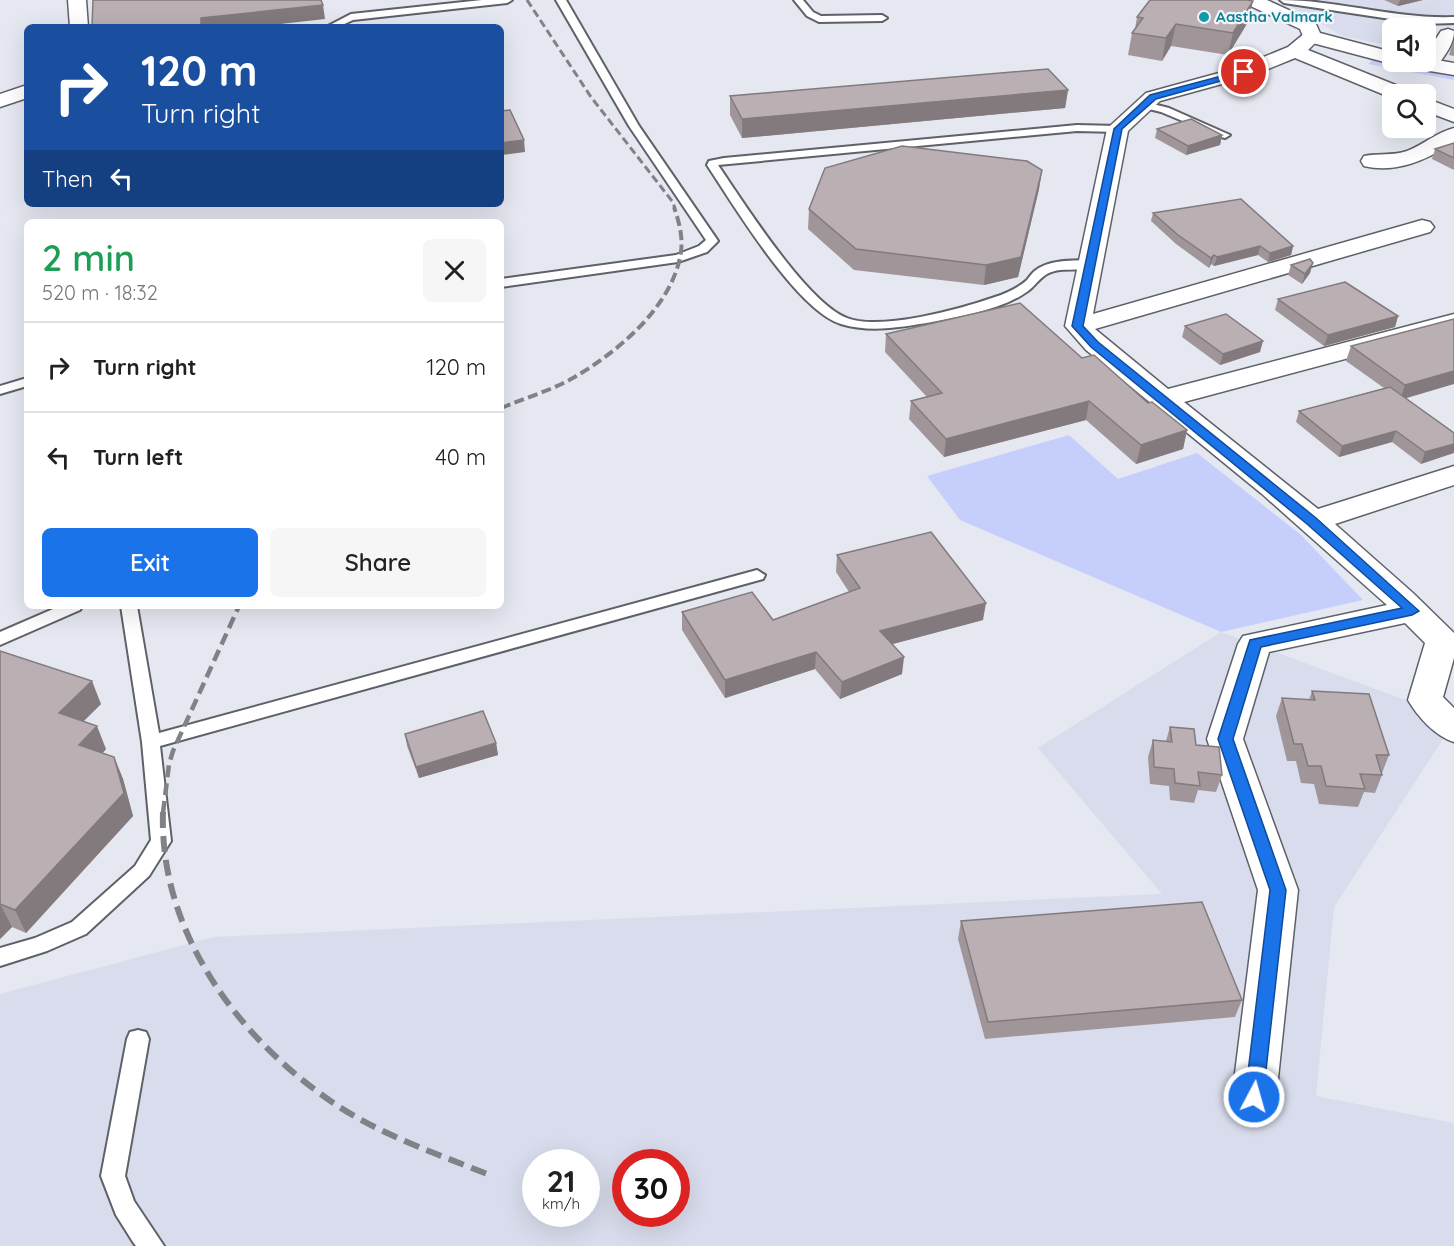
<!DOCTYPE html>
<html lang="en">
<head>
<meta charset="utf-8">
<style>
	body { margin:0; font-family:Quicksand,sans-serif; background:#f6f6f6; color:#202124; height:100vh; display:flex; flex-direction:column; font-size:22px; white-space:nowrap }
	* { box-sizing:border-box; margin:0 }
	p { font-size:20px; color:#757577 }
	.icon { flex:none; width:33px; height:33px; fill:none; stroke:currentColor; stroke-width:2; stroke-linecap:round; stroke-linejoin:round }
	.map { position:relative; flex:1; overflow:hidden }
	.details { position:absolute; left:24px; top:219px; width:480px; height:390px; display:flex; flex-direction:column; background:#fff; border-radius:9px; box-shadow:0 6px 24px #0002 }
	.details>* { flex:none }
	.banner { position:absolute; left:24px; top:24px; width:480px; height:183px; border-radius:9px; box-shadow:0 6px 24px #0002; background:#1a4fa0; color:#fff; overflow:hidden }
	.buttons { position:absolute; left:1382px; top:18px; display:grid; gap:12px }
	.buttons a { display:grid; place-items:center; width:54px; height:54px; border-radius:9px; background:#fff; box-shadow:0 6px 24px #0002; font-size:30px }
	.speed { position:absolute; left:522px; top:1149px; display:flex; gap:12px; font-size:30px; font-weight:700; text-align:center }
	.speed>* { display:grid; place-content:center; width:78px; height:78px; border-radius:50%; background:#fff; box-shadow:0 6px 24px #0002; line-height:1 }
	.speed small { font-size:15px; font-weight:400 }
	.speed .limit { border:9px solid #d22; background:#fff; color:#111 }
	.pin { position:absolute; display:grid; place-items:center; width:51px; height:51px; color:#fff; margin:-26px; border:3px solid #fff; border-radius:50%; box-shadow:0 2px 6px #0007 }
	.me { position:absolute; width:66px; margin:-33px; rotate:6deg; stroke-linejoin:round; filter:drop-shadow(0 0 4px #0008) }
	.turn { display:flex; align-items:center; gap:21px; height:126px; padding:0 18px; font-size:27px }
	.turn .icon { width:78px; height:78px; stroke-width:2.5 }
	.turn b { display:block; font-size:42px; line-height:51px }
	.then { display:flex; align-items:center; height:57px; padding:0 18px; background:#0003; gap:12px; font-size:22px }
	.round { display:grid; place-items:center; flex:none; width:63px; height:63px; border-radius:9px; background:#f6f6f6 }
	.headline { display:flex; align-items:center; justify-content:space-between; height:102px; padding:0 18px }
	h1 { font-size:36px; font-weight:600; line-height:45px; color:#1e9e55 }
	.primary-button { display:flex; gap:12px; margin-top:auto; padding:12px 18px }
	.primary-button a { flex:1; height:69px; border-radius:9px; background:#1a73e8; color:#fff; font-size:24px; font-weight:600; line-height:69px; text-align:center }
	.primary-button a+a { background:#f6f6f6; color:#202124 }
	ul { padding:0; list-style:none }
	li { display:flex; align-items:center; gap:18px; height:90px; padding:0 18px; border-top:2px solid #e0e0e0 }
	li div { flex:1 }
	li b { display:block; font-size:22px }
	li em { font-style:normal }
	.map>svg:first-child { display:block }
</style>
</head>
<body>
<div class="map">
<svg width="1454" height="1246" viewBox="0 0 1454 1246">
	<rect width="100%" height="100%" fill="#e5e8f1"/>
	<g fill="#d8dcec" fill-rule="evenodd">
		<polygon points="1279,0 1454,0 1454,27 1402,20 1396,28 1392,28 1392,35 1386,45 1343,36"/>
		<path d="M1221,632L1454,718V722L1334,907L1316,1096L1454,1123V1246H0V994L214,937L1162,894L1038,748ZM536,1162H586V1214H536ZM626,1162H676V1214H626Z"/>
	</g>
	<g fill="#c6cffc">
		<polygon points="1377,57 1454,73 1454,80 1368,64"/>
		<polygon points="1069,435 1118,479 1197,453 1301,535 1363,600 1221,632 960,520 927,476"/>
	</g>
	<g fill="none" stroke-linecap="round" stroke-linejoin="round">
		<g stroke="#5f6169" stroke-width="4">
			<g id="lane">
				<polygon points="482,0 512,0 507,3 353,20 338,27 326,27 351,14"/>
				<polygon points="556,0 566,0 639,126 718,241 707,252 678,262 501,287 501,279 676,255 699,246 706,240 629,126"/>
				<polygon points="794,0 803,0 813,12 821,16 882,15 887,18 882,21 819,22 807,16"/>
				<path d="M1280,0C1338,0 1395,19 1454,17V23L1424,24L1284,3Z"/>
				<polygon points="1145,102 1169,108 1230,135 1225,138 1221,137 1161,112 1141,107 1141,103"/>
				<path d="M1077,125L1118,126L1123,129L1118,132L1077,131L718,165C744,203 807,303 847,318C881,331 961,309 995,297C1007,293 1018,288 1027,280C1030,276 1033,272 1036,270C1051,259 1073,261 1090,260L1096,264C1084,275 1059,264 1044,276C1038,280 1034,287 1028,291C1002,310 962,316 932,322C903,327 870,333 841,324C797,311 733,204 707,165L709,161L724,158Z"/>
				<polygon points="27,378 27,386 0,394 0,386"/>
				<polygon points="757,570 765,575 763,579 160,746 171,841 149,876 86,934 47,951 0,966 0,948 35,938 72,922 135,866 151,840 142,742 121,606 137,606 159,733"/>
				<polygon points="60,606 82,606 80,610 0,645 0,632"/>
				<polygon points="138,1030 146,1032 149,1039 125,1176 134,1201 164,1246 136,1246 133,1242 116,1215 101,1176 127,1039 130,1032"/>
			</g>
		</g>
		<g stroke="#5f6169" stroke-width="3">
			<g id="street">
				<polygon points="68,0 86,0 88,27 70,27"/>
				<path d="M1448,29L1454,31C1454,44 1446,53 1439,64H1425C1425,54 1434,42 1441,31Z"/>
				<path d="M1312,31L1319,33L1321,37L1308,50L1408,90L1411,94H1392V98L1295,58L1251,76L1160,101L1128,131L1093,314L1422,220L1430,222L1434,227L1430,232L1095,329L1168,389L1454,314V330L1184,402L1318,509L1454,466V485L1335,524L1413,593L1454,633V658L1443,697L1454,708V742C1435,736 1418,717 1408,700L1425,643L1405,623L1269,652L1243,739L1298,890L1276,1097L1270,1111L1254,1117L1238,1111L1232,1097L1258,890L1207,739L1238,644L1243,636L1387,605L1262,494L1086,350L1065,326L1107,129L1111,125L1146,93L1237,68L1288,47L1305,33Z"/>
				<polygon points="27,85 27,98 0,107 0,94"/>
				<polygon points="1425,98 1454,109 1454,122 1425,111"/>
				<path d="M1454,128V143C1427,159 1397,174 1364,166L1361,161L1364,156C1378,153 1393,156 1407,151C1423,145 1437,132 1454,128Z"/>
			</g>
		</g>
		<g stroke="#5f6169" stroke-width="3">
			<g id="secondary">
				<polygon points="1243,0 1267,0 1315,22 1320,33 1392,52 1392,62 1399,62 1392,64 1305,41 1300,29 1246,4"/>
				<polygon points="1425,58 1454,63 1454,75 1411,68 1404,66 1401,62 1425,62"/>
			</g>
		</g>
		<use href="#lane" fill="#fff" fill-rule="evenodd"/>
		<use href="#street" fill="#fff" fill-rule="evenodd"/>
		<use href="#secondary" fill="#fff" fill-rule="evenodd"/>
		<polyline stroke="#808287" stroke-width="3" stroke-dasharray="8 4" stroke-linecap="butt" points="527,0 591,97 672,201 675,208"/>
		<path stroke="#808287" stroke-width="4" stroke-dasharray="10 4.5" stroke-linecap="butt" d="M501,408C525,398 550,391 573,378C618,352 673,306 681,252C683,236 679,222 674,207"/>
		<polyline stroke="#808287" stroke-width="4.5" stroke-dasharray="12 6" stroke-linecap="butt" points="163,813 169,764 173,751 239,606"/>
		<path stroke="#808287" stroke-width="6" stroke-dasharray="16 8" stroke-linecap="butt" d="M163,812C159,931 237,1037 332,1102C380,1135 438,1154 492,1176"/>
	</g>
	<g fill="#a0969a">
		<polygon points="1384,0 1423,0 1398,6"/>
		<polygon points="1137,17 1248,22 1228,55 1171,46 1162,61 1128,55 1132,33 1135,29"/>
		<polygon points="1454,41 1454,56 1449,55 1452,45"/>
		<polygon points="1068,90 1065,108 742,138 730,115 730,96"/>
		<polygon points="1157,129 1222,135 1220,145 1186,155 1155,138"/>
		<polygon points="1454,143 1454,170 1432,159 1435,149"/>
		<polygon points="1042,170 1039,189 1018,277 984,285 854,270 808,229 809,209"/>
		<polygon points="1153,213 1293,246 1291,255 1268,262 1258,255 1214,266 1211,264 1209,268 1176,244 1151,221"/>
		<polygon points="1291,265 1310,273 1302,284 1288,275"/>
		<polygon points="1278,299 1398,316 1395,327 1324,346 1275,310"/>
		<polygon points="1454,319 1406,398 1454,433 1421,464 1392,442 1339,457 1296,422 1299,411 1384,388 1346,361 1351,346"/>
		<polygon points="1185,326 1260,352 1220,365 1182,337"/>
		<polygon points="886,334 1082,358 1187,430 1183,449 1136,464 1086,420 944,457 909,419 911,401 927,397 885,352"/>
		<polygon points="837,555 983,620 892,644 902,674 840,699 815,669 725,698 682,630 682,612 773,620 849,592 836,572"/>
		<polygon points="0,651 101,704 83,721 106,749 103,753 114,757 123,779 133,816 26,933 12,927 0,939"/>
		<polygon points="1312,691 1389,755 1382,773 1382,775 1375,793 1364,792 1358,807 1319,804 1314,784 1301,783 1296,761 1287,761 1276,716 1282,698 1309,700"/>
		<polygon points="1170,727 1196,745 1222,775 1216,792 1198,790 1194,803 1170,800 1169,786 1150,784 1148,757 1153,740 1166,741"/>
		<polygon points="405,734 496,743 498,755 419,778 407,746"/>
		<polygon points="961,921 1242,1000 1235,1017 985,1039 958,939"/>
	</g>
	<g fill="#827a7d">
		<polygon points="1400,0 1423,0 1398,6"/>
		<polygon points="1253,1 1248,22 1228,55 1233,33"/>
		<polygon points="323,5 325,19 254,27 201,27 201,18"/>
		<polygon points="1176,24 1171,46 1162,61 1166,38"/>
		<polygon points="1068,90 1065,108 742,138 742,119"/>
		<polygon points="1222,135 1220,145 1186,155 1188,146"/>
		<polygon points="524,140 525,152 501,155 501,143"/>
		<polygon points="1042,170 1039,189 1018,277 984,285 986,265"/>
		<polygon points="1260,246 1258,255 1214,266 1217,257"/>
		<polygon points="1293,246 1291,255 1268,262 1270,253"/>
		<polygon points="1214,255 1211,264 1209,268 1211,258"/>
		<polygon points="1313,263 1310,273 1302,284 1305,274"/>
		<polygon points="1398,316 1395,327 1324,346 1328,335"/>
		<polygon points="1263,341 1260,352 1220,365 1223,354"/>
		<polygon points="1454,371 1454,384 1400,400 1405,385"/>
		<polygon points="1089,401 1086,420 944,457 946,439"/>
		<polygon points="1187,430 1183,449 1136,464 1141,445"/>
		<polygon points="1396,431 1392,442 1339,457 1342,446"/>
		<polygon points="1454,444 1454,453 1421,464 1425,452"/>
		<polygon points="986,603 983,620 878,648 880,631"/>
		<polygon points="816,652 815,669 725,698 725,680"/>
		<polygon points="904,657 902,674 840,699 842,682"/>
		<polygon points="92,681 101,704 69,736 59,713"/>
		<polygon points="97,726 106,749 89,767 79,745"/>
		<polygon points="496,743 498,755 419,778 416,767"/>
		<polygon points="114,757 123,779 133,816 26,933 15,910"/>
		<polygon points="0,904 12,927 0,939"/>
	</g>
	<g fill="#baafb3" stroke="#827a7d" stroke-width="1.5">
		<polygon points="93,0 321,0 323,5 201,18 201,27 92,27"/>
		<polygon points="1150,0 1247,0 1253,1 1233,33 1176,24 1166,38 1132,33 1143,18 1137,17"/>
		<polygon points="1048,69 1068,90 742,119 730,96"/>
		<polygon points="510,110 524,140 501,143 501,111"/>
		<polygon points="1191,119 1222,135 1188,146 1157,129"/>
		<polygon points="1454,143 1454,158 1435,149"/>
		<polygon points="902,146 1027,161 1042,170 1021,257 986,265 856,249 809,209 825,168"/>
		<polygon points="1241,199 1293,246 1270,253 1260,246 1217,257 1214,255 1211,258 1178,235 1153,213"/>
		<polygon points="1310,259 1313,263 1305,274 1291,265"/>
		<polygon points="1345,282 1398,316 1328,335 1278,299"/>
		<polygon points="1020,303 1082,358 1094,355 1148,403 1152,402 1187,430 1141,445 1089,401 946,439 911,401 942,393 886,334"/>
		<polygon points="1226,314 1263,341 1223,354 1185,326"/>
		<polygon points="1454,319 1454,371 1405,385 1351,346"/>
		<polygon points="1390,387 1454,433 1454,444 1425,452 1396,431 1342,446 1299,411"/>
		<polygon points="931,532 986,603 880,631 904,657 842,682 816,652 725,680 682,612 752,592 773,620 860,588 837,555"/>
		<polygon points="0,651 92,681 59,713 97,726 79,745 114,757 124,793 15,910 0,904"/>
		<polygon points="1312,691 1369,694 1389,755 1376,755 1382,775 1360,774 1365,789 1326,786 1321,766 1308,766 1302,744 1294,744 1282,698 1315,700"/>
		<polygon points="483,711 496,743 416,767 405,734"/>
		<polygon points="1170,727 1194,729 1196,745 1219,747 1222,775 1198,772 1200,786 1175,783 1174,769 1154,767 1153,740 1172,742"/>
		<polygon points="1202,902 1242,1000 988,1022 961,921"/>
	</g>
	<polygon fill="#1a73e8" stroke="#114b97" stroke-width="1.5" points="1244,70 1246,71 1246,74 1156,99 1122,129 1083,326 1098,342 1316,518 1419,611 1412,615 1261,647 1233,739 1286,890 1263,1097 1261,1103 1254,1105 1248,1103 1245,1097 1270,890 1218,739 1250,640 1402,608 1307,524 1091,347 1072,326 1114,129 1150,95"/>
	<circle fill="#0f9aa8" stroke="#f3f5fe" stroke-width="2" cx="1204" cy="17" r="6"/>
	<g text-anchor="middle" stroke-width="4.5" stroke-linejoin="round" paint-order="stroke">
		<g font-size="15" font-weight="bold" fill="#0d838f" stroke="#f3f5fe" text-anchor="start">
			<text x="1216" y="22">Aastha Valmark</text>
		</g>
	</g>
</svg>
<div class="buttons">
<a><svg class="icon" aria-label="sound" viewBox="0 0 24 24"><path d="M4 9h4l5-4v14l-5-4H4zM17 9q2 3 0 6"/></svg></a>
<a><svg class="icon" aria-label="search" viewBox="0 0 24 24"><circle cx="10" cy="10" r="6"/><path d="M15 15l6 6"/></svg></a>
</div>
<div class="speed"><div>21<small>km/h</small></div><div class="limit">30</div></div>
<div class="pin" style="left:1244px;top:72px;background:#d93025"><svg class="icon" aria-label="arrive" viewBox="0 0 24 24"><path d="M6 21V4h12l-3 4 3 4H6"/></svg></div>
<svg class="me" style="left:1254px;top:1097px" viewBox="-20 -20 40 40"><circle r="17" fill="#1a73e8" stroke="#fff" stroke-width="3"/><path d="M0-11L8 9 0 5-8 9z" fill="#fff"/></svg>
<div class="banner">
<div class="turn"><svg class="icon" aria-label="right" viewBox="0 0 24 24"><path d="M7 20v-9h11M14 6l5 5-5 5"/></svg><div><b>120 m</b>Turn right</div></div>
<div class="then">Then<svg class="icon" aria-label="left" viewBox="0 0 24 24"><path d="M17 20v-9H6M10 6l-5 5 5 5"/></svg></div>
</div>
<section class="details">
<div class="headline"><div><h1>2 min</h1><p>520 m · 18:32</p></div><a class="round"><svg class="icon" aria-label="close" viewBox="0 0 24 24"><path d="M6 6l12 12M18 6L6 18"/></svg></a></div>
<ul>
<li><svg class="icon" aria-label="right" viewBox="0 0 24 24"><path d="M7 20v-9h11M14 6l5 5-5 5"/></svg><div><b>Turn right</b></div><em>120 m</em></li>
<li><svg class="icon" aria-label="left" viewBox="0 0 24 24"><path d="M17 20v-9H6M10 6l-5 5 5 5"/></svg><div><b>Turn left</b></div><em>40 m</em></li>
</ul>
<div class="primary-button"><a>Exit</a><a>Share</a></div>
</section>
</div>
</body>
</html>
